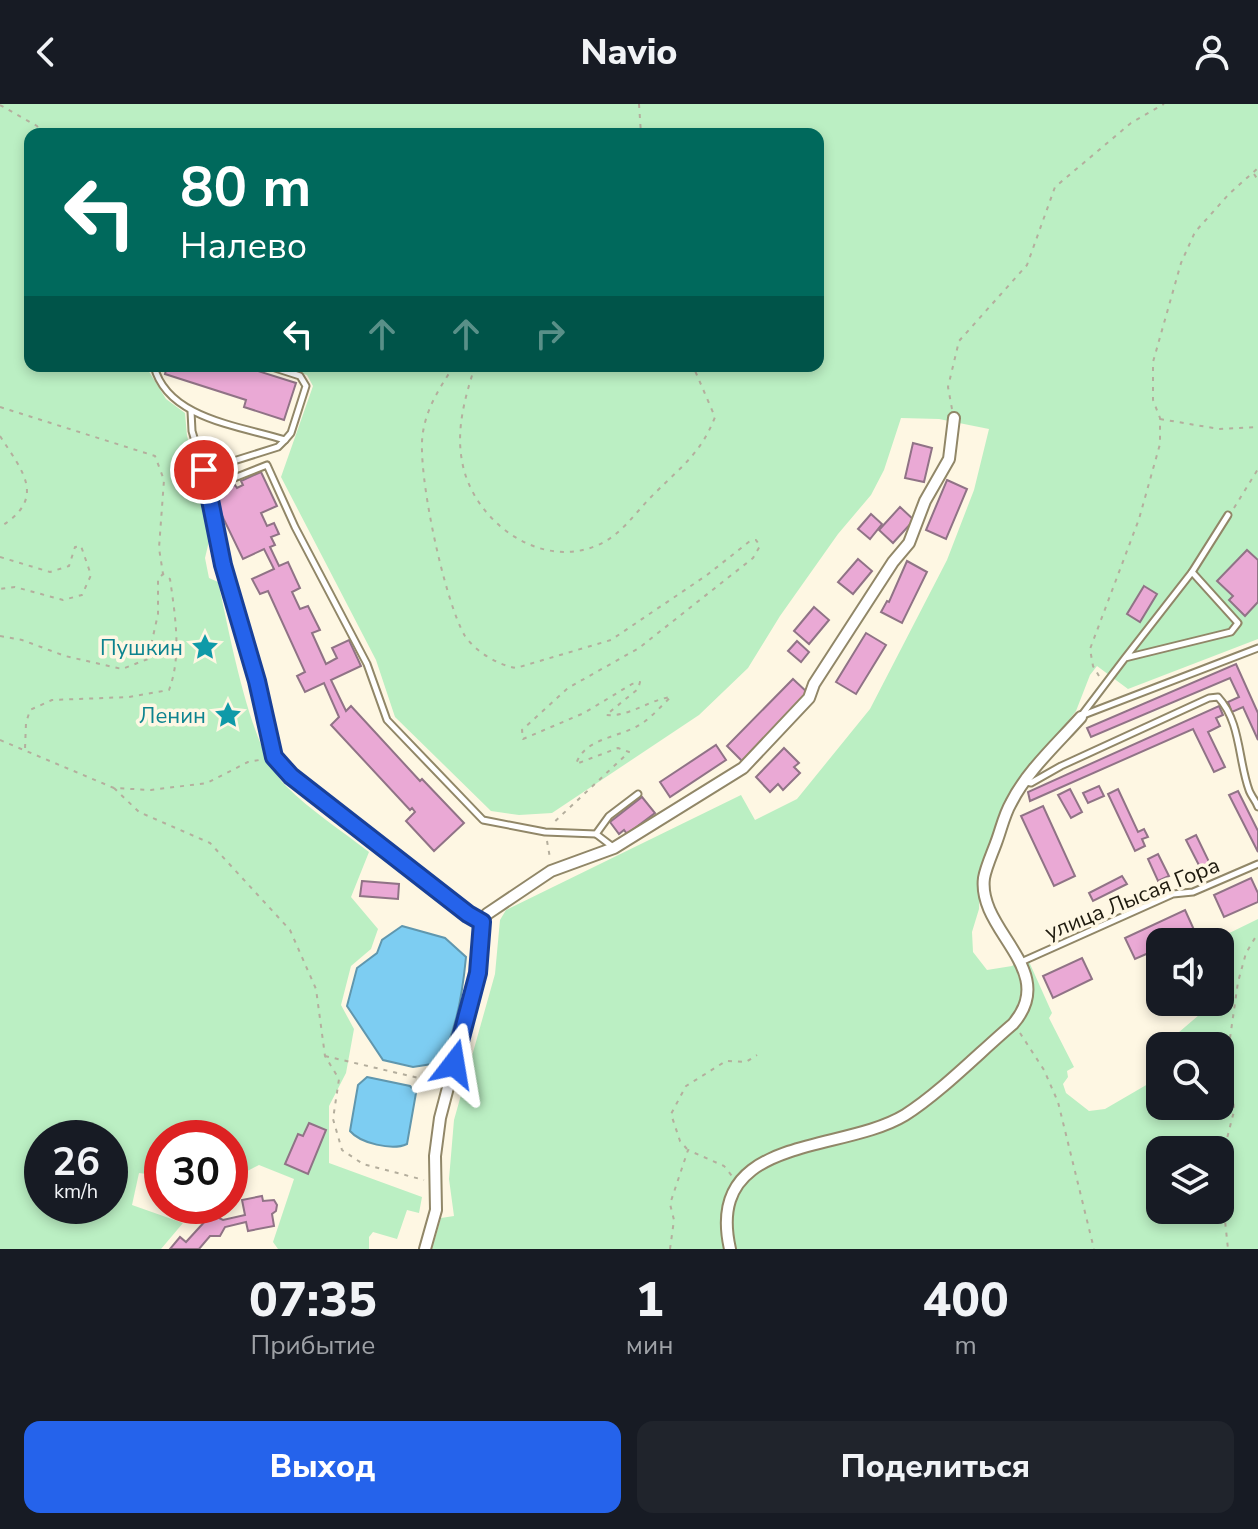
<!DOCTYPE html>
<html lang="ru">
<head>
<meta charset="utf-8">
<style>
	body { margin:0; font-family:"Nunito Sans",sans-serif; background:#20242c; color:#f1f3f6; height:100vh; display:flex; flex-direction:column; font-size:30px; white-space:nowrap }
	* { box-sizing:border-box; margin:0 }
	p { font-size:26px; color:#9ea1a6 }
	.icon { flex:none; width:44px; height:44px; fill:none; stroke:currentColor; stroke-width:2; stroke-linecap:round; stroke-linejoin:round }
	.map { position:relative; height:1145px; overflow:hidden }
	.panel { display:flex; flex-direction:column; background:#171b24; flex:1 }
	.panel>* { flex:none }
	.top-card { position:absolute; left:24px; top:24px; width:800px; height:244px; border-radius:16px; box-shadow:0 4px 12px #0003; background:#00695c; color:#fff; overflow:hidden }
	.buttons { position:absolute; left:1146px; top:824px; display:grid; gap:16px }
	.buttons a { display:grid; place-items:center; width:88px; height:88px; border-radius:16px; background:#171b24; box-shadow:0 4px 12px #0003; font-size:40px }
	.speed { position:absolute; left:24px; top:1016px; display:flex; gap:16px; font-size:40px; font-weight:700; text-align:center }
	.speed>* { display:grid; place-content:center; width:104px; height:104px; border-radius:50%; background:#171b24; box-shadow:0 4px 12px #0003; line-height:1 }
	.speed small { font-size:20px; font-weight:400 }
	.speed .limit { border:12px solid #d22; background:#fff; color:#111 }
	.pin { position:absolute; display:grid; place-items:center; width:68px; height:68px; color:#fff; margin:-34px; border:4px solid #fff; border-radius:50%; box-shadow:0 2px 8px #0007 }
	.me { position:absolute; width:88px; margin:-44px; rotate:14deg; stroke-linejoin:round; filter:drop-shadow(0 0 6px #0008) }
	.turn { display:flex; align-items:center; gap:28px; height:168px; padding:0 24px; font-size:36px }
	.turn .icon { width:104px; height:104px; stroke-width:2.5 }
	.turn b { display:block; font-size:56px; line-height:68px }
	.lanes { display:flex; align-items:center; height:76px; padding:0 24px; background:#0003; justify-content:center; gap:40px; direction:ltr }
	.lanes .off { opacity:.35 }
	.eta { display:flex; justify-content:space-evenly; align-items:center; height:136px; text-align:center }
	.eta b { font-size:48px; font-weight:800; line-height:56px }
	.action { display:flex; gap:16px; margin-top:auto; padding:16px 24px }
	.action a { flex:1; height:92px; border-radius:16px; background:#2563eb; color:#fff; font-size:32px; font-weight:800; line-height:92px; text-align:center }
	.action a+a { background:#20242c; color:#f1f3f6 }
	header { display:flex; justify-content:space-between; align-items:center; height:104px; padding:0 24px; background:#171b24; font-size:36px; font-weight:800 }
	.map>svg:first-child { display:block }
</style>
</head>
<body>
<header><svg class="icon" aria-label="back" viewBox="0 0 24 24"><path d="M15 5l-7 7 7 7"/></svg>Navio<svg class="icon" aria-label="person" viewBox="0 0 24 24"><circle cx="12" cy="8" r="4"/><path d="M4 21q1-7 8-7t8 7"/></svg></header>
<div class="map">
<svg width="1258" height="1145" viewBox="0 0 1258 1145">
	<rect width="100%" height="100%" fill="#fef7e3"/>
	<path fill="#bbefc3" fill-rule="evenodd" d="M0,0H1258V535L1128,585L1097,562L1090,571L1076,607L1006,696L980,773L979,805L972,828L973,848L987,866L1012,862L1026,851L1052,909L1049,914L1074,963L1067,967L1068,973L1063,980L1066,989L1089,1007L1105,1005L1160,973V1002H1220V942H1178V929L1199,911L1204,898H1220V838H1211L1258,815V1145H432L441,1114L454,1112L449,1075L454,1016L495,870L500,816L506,806L741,691L755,716L797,695L870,605L947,456L974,386L989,325L939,315L901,314L884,366L871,391L838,430L780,512L748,564L699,611L552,709L519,711L491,707L395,613L376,556L281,373L313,282L307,271L280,262H818V30H30V262H149L148,266L166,295L185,309L187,332L201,376L210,433L205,454L209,474L218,478C230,530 250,647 286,682C311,707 342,727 369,748L351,793L378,825L371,845L351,862L341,901L354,925L346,969L329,1002V1059L422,1093L419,1109L407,1106L397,1135L373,1128L369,1133V1145H278L273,1138L294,1075L259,1061L230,1076V1034H162V1072L139,1069L132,1101L183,1119L161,1145H0ZM42,1034H110V1102H42ZM1160,1046H1220V1106H1160Z"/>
	<g fill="#7dcdf2" stroke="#6097ae" stroke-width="2">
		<path d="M402,822L445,834L466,853C463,885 456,932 438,959L413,963L383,956L347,902L357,864L377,849L382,836Z"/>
		<path d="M367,973L410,982L416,989L407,1040C392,1047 360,1039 350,1027L358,981Z"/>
	</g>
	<g fill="#eaa9d5" stroke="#907386" stroke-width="2">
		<polygon points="167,262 242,262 296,279 284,316 244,303 246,296 165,270"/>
		<polygon points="913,339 932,344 924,378 905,374"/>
		<polygon points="261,368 277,402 261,409 267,422 274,419 279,430 271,433 275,441 270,443 279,462 288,458 300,484 292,488 300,505 308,502 320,526 312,529 326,560 337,554 332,544 349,536 361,562 331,576 346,607 351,602 420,677 422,675 464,719 434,747 406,717 415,708 412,704 410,706 331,621 339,613 324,579 305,588 297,572 305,568 268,487 260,490 252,475 274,465 264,445 243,455 214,395 225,390 223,386 235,381 237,384 243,381 241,377"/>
		<polygon points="947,376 967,385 946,435 926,426"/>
		<polygon points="900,403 914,416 893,439 879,426"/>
		<polygon points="871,410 882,420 870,435 858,425"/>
		<polygon points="1247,446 1258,456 1258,498 1245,512 1229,496 1233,492 1217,477"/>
		<polygon points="858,455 872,467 853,490 838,478"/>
		<polygon points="907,457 927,468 902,519 881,508 887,497 889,498"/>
		<polygon points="1144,482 1157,490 1140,518 1127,510"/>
		<polygon points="814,503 829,516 809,540 794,527"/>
		<polygon points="866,529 886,541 856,590 836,578"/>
		<polygon points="797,537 809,548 801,558 788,547"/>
		<polygon points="1236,560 1258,609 1258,636 1243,603 1232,608 1228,598 1239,593 1230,574 1091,633 1087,624"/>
		<polygon points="793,575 808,589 742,657 727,642"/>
		<polygon points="1219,602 1223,611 1216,614 1220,622 1208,628 1225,663 1214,668 1193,625 1030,697 1028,688"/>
		<polygon points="716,641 726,656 670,693 660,678"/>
		<polygon points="784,644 799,659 794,663 800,669 783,686 778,680 770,688 756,673"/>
		<polygon points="1099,682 1104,692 1088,699 1083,689"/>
		<polygon points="1070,685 1082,708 1071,714 1058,691"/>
		<polygon points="1118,685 1138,728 1144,725 1148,733 1142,735 1145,742 1135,747 1108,690"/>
		<polygon points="1238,687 1258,727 1258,748 1229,691"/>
		<polygon points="642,693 655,709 627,730 624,726 619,730 610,718"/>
		<polygon points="1043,702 1075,772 1054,782 1021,712"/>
		<polygon points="1196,731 1212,764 1203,769 1186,736"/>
		<polygon points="1158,750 1169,772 1158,777 1148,755"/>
		<polygon points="1122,772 1127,780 1093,797 1089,789"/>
		<polygon points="1251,774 1258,789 1258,798 1224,813 1214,791"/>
		<polygon points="362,777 399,780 398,795 360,792"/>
		<polygon points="1185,806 1195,828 1172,838 1160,838 1160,844 1135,855 1125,834"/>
		<polygon points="1082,854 1092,875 1053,894 1043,872"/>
		<polygon points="309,1019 326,1026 308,1070 285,1060 298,1030 303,1032"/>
		<polygon points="262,1092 263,1097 274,1096 277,1101 276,1107 272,1110 274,1122 248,1127 246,1118 225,1123 220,1132 210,1132 199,1145 170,1145 180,1133 186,1138 208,1114 215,1112 223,1116 245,1111 242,1096"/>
	</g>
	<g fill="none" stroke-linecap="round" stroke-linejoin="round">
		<g stroke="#918768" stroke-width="9">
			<g id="lane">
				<path d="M154,262C167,315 241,322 285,336L291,329L306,282L300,272L269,262"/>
				<polyline points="191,307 192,327 209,384 223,461 257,577 274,653 291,672 468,810 482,818"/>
				<polyline points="205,366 278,343 285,336"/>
				<polyline points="209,384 267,361 295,423 367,560 387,616 483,716 545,728 596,730 609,712 638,690"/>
				<polyline points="1192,468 1228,411"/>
				<polyline points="1081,612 1125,554 1231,528 1238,519 1192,468 1125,554"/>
				<polyline points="1081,612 1258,544"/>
				<path d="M1026,678L1031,679L1061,662L1209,594L1218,593C1241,618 1238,656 1249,686C1251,692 1256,697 1258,703"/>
				<polyline points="596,730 613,743"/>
				<polyline points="1021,858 1173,790 1193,788 1258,760"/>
			</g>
		</g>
		<g stroke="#918768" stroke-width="14">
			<g id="street">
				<polyline points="425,1145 436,1106 435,1052 440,1014 478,869 482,818 487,810 551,767 614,744 743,664 809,594 814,580 893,458 909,439 925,397 949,355 954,314"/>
				<path d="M730,1145C704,1030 841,1050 905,1011C940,989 981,947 1013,920C1060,866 977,827 984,774C986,763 992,750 996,739C1001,726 1004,711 1011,699C1027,667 1057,640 1081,613"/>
			</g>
		</g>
		<g stroke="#b4ae9d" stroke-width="2" stroke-dasharray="4 6" stroke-linecap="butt">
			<polyline points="639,0 641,30"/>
			<polyline points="0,1 37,22 43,30"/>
			<polyline points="1254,70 1258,76"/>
			<path d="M454,262C440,283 427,303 423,328C416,366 445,499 465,532C476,548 498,561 516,564L611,536L707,471L750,437L756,436L760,442L753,454L639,544L568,584L522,626L523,635L584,609L632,580L640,578L638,585L606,611C630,613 648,596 671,593C661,602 652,613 641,620C620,634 585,633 576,660L618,644L629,648L551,721"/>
			<path d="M475,262C465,293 456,325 462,357C472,416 539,467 598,441C622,431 637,406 656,388C682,362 701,349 715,313L693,262"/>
			<polyline points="0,303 155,352 164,376 159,444 163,470"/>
			<polyline points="952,305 948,283 959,237 1027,161 1055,83 1131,19 1164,0"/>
			<polyline points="1160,315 1219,325 1258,323"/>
			<path d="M0,332C23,368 47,394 0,423"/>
			<polyline points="1234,404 1258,365"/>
			<polyline points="0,453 50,468 69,462 75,443 81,442 91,471 82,491 63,496 15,483 0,485"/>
			<path d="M0,532L22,536L65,552L122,565L148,555L158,510V475L163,470L170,475C175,510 182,552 169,586L129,593L52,596L30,606L26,619L25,645"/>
			<polyline points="1099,572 1093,562 1090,545 1139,415 1160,340 1160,314 1153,296 1153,258 1181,159 1195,128 1229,90 1258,64"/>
			<polyline points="0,636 114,684 151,686 207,679 248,658 265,655"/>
			<polyline points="114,684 139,708 210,739 290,826 316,885 325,952 339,975 333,1015 342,1046 363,1060 424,1076"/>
			<polyline points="547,737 550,754"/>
			<polyline points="1020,929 1044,966 1058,998 1094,1145"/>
			<polyline points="325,952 440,979"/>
			<polyline points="687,1045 680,1037 671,1010 686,982 726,957 746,958 757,951"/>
			<polyline points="1220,1062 1234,1007 1229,941 1238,878 1246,849 1258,829"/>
			<polyline points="1220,1069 1228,1145"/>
			<polyline points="670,1145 674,1116 670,1100 688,1046 724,1062 732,1072"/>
		</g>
		<use href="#lane" stroke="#fff" stroke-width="5"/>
		<use href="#street" stroke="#fff" stroke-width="10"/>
	</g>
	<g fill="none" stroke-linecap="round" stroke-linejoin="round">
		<g stroke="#184099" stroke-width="20">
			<polyline id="route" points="204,366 223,461 257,577 274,653 291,672 468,810 482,818 478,869 454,960"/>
		</g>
		<use href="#route" stroke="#2563eb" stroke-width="14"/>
	</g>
	<defs>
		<g id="sight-bare" transform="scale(2.16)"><path d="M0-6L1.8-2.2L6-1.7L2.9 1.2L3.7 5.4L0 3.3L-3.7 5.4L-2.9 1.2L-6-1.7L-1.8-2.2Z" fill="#0f9aa8" stroke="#fef7e3" stroke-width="2.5" paint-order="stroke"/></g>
	</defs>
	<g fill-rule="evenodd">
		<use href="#sight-bare" x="205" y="543"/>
		<use href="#sight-bare" x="228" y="611"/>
	</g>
	<g text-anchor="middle" stroke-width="7" stroke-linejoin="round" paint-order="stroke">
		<g font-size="22" fill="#0d838f" stroke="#fef7e3" text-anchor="end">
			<text x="183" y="551">Пушкин</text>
			<text x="206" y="619">Ленин</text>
		</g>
		<g font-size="22" fill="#1e1a0e" stroke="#fef7e3">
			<text transform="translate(1132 794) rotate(-22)" y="8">улица Лысая Гора</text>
		</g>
	</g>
</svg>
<div class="buttons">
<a><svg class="icon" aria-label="sound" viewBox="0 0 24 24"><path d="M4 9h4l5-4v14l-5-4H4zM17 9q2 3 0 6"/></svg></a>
<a><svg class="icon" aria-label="search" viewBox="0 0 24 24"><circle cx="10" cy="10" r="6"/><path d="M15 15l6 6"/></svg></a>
<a><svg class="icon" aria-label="layers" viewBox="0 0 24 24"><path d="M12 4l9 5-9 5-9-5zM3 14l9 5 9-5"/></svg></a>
</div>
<div class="speed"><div>26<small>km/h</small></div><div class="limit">30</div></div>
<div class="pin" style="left:204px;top:366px;background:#d93025"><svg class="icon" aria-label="arrive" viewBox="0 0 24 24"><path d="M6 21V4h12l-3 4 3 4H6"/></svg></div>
<svg class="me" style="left:454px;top:960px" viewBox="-20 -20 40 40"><path d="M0-17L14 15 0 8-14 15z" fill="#2563eb" stroke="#fff" stroke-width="4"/></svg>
<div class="top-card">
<div class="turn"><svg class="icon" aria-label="left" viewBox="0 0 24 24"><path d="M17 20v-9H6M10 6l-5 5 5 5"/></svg><div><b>80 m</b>Налево</div></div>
<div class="lanes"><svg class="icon" aria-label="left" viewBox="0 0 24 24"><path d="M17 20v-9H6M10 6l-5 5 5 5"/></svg><svg class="icon off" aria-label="ahead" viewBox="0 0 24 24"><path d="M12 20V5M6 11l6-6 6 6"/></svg><svg class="icon off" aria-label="ahead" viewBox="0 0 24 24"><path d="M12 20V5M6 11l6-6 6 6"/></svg><svg class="icon off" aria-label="right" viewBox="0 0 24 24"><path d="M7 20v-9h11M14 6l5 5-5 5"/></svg></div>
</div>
</div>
<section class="panel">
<div class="eta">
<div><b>07:35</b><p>Прибытие</p></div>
<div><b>1</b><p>мин</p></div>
<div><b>400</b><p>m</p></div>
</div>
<div class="action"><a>Выход</a><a>Поделиться</a></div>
</section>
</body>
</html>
